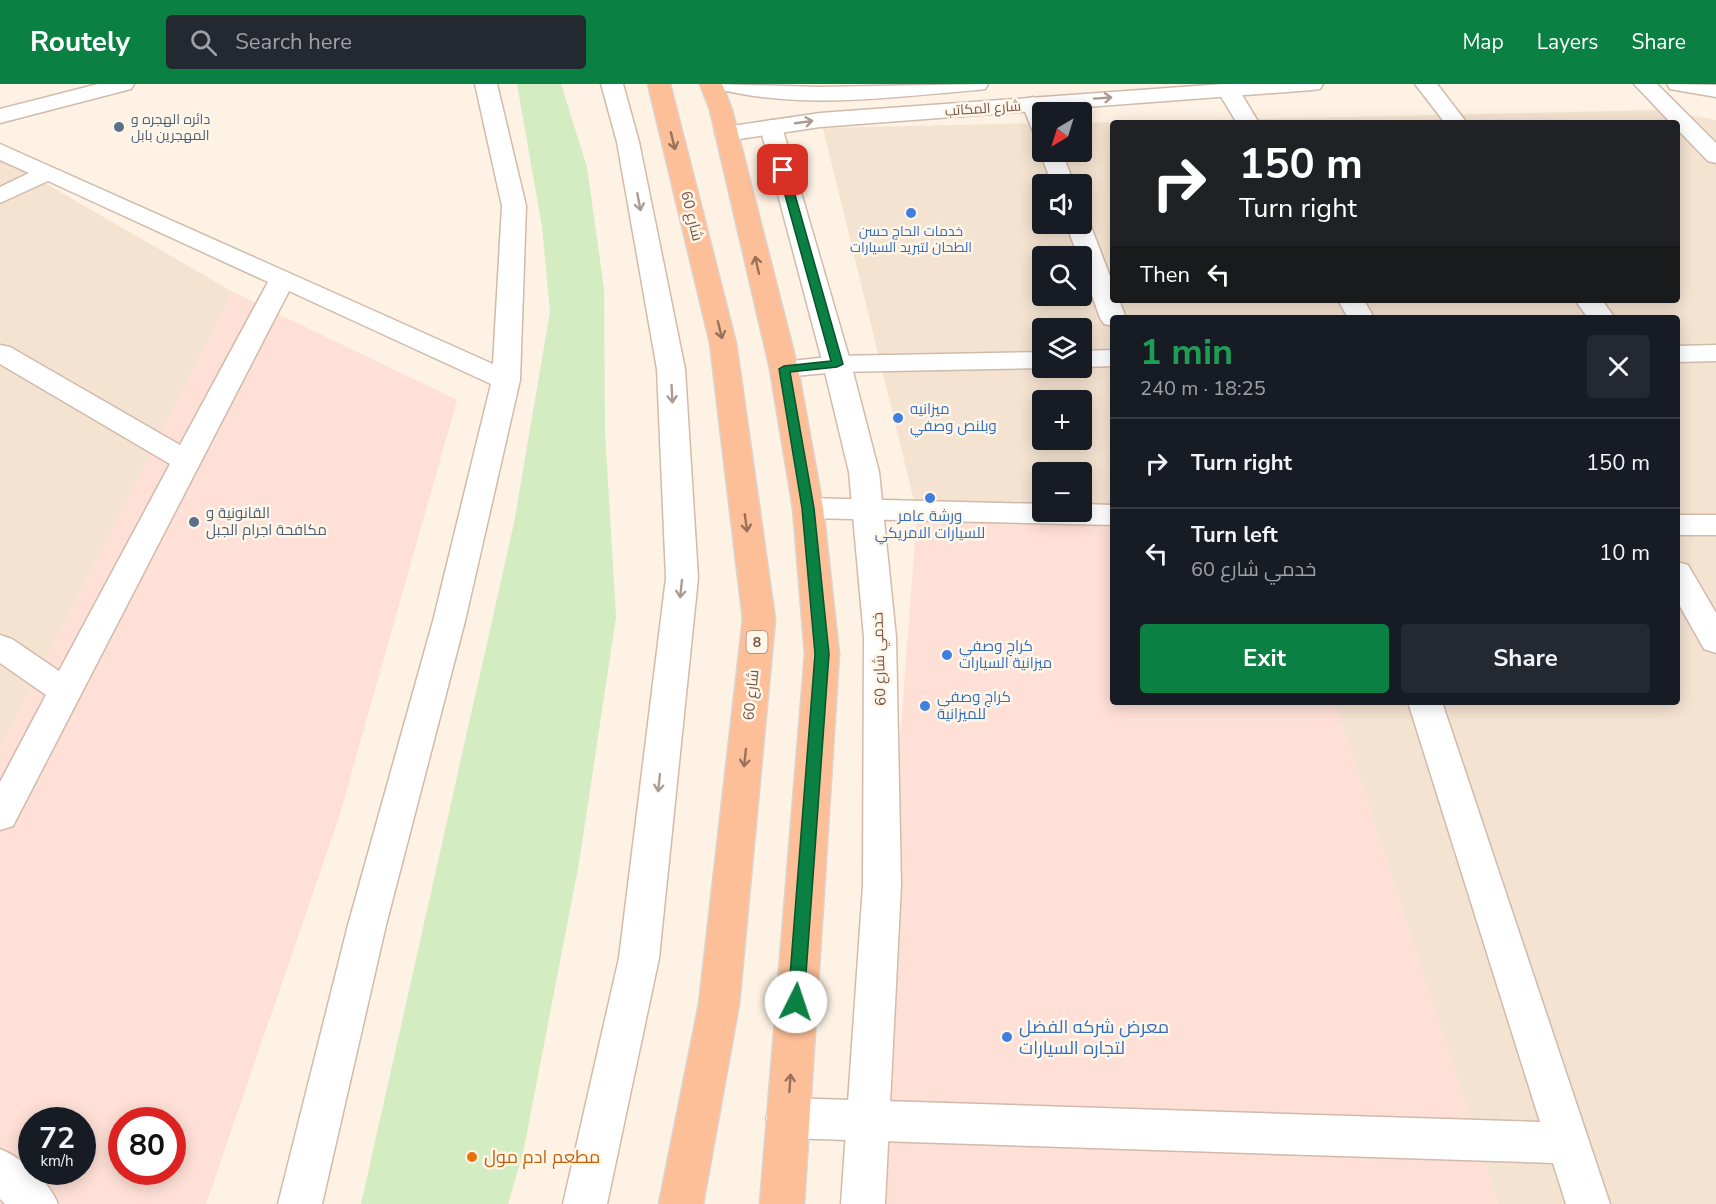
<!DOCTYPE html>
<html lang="en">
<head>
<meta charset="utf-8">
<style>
	body { margin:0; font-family:"Nunito Sans",Cairo,sans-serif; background:#242831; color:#f1f3f6; height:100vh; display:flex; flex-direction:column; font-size:22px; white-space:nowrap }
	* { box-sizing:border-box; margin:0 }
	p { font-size:20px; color:#9ea1a6 }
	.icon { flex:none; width:33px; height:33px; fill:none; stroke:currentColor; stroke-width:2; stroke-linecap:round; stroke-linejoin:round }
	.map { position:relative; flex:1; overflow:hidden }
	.side { position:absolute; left:1110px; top:231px; width:570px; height:390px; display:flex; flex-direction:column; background:#171b24; border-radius:6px; box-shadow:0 3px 15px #0003 }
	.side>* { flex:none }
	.guide { position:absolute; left:1110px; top:36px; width:570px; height:183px; border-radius:6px; box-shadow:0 3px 15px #0003; background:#202124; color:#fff; overflow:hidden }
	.needle { width:39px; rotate:218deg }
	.buttons { position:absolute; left:1032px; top:18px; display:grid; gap:12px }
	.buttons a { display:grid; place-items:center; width:60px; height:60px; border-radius:6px; background:#171b24; box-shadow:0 3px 15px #0003; font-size:30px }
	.speed { position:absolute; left:18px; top:1023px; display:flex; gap:12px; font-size:30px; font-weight:700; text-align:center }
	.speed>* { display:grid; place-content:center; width:78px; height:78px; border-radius:50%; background:#171b24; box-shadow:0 3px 15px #0003; line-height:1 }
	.speed small { font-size:15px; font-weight:400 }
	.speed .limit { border:9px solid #d22; background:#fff; color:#111 }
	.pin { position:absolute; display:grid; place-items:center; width:51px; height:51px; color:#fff; margin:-26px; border-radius:12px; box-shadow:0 3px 9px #0006 }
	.me { position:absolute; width:66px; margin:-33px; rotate:4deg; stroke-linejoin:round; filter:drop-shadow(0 0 4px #0008) }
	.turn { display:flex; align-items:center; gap:21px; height:126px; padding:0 30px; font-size:27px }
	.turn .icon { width:78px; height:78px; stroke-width:2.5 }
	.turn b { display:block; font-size:42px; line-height:51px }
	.then { display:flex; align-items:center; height:57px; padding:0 30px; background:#0003; gap:12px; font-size:22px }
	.round { display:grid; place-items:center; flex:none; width:63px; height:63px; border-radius:6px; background:#242831 }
	.head { display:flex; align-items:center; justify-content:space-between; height:102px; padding:0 30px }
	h1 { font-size:36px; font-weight:700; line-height:45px; color:#1e9e55 }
	.cta { display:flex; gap:12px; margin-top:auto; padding:12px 30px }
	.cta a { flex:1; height:69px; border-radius:6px; background:#0b8043; color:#fff; font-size:24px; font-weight:700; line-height:69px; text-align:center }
	.cta a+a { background:#242831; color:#f1f3f6 }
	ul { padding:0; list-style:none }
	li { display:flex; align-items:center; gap:18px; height:90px; padding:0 30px; border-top:2px solid #363941 }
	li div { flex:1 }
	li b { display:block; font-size:22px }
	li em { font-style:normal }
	header { display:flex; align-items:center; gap:36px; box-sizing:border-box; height:84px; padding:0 30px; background:#0b8043; color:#fff }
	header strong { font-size:28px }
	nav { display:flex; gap:33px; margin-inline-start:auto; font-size:21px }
	.search { width:420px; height:54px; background:#242831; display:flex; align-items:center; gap:15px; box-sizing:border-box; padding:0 21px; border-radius:6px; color:#9ea1a6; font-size:22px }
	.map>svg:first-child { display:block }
</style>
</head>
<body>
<header>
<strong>Routely</strong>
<div class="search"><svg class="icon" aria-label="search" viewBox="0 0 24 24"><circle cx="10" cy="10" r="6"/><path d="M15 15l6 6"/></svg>Search here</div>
<nav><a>Map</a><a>Layers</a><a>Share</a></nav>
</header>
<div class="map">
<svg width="1716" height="1120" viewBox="0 0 1716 1120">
	<rect width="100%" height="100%" fill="#fdf2e3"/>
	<g fill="#f5e3d1" fill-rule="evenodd">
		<path d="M1663,26L1716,36V1120H1498L1335,618H1677V234H1113V431L917,429L823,44L1042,39V68H1082V39ZM1113,39H1677V216H1113ZM1042,100H1082V140H1042ZM1042,172H1082V212H1042ZM1042,244H1082V284H1042ZM1042,316H1082V356H1042ZM1042,388H1082V428H1042Z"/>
		<polygon points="0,73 233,208 0,665"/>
	</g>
	<g fill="#fee0d6" fill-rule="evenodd">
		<path d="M233,208L457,316L339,733L206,1120H0V665ZM32,1036H82V1088H32ZM122,1036H172V1088H122Z"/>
		<polygon points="917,429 1113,431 1113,618 1335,618 1498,1120 865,1120"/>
	</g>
	<polygon fill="#d4ecc1" points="517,0 561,0 587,83 604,205 605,348 616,533 579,779 523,1069 508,1120 361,1120 514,439 550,228 542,143"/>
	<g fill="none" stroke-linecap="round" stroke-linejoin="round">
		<g stroke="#d1baab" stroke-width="3">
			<g id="minor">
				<polygon points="98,0 134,0 131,5 0,39 0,25"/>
				<polygon points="475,0 497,0 526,122 520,296 465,537 386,841 322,1120 278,1120 348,841 433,537 491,300 289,207 13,742 0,746 0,698 46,611 0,579 0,551 12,555 59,587 170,380 0,280 0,261 10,263 180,361 268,198 48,97 0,119 0,103 29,89 0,76 0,60 493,280 502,122"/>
				<polygon points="1230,0 1236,1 1259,39 1237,39 1217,6 1220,1"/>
				<polygon points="1415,0 1437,0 1467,39 1445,39"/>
				<polygon points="1634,0 1657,0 1716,59 1716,79 1708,77 1677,45 1677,39 1671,39"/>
				<polygon points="1033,13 1041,15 1047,28 1042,28 1042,52 1034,50 1022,20 1025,15"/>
				<polygon points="1042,64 1042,68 1062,68 1074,100 1052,100 1040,68"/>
				<polygon points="1082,134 1087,135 1090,140 1113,200 1113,216 1119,216 1126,234 1113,234 1113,242 1104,240 1100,234 1082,183 1082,172 1078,172 1066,140 1082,140"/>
				<polygon points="1338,216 1364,216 1374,234 1348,234"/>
				<polygon points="1575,216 1602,216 1615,234 1588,234"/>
				<polygon points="1716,261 1716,277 1677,278 1677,262"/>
				<polygon points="1113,266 1113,282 1082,283 1082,267"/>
				<polygon points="1042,268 1042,284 1045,284 1042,284 837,288 784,293 774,291 770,285 774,279 837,272"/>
				<polygon points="808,414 1042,420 1042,428 1082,428 1082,420 1113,421 1113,441 808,434 797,431 793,424 797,417"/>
				<rect x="1677" y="431" width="39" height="20"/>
				<polygon points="1677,478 1688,481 1716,529 1716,569 1704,565 1677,517"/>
				<polygon points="1408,618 1442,618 1610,1120 1566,1120 1553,1079 787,1054 772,1048 766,1034 772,1020 787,1014 1540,1038"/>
				<path d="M0,1065C24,1075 48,1096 58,1120H5L0,1115Z"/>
			</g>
		</g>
		<g stroke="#d1baab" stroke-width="3">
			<g id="tertiary">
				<path d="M715,0L819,3L988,0L985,5L977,6C891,13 803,26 718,5Z"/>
				<polygon points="1223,0 1323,0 1320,5 1312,6 820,43 726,57 718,55 715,50 718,45 726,43 820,29"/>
				<polygon points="1667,0 1716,1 1716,13 1670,5"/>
			</g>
		</g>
		<g stroke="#d5baa9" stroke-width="3">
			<g id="secondary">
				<polygon points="601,0 623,0 639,58 685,285 698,494 659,874 607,1120 563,1120 619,874 666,494 657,285 617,58"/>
				<polygon points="771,36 779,38 782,43 851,280 879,388 896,553 901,801 885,1120 841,1120 863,801 864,553 849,388 823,280 760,43 763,38"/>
			</g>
		</g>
		<g stroke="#dcd3cf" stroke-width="3">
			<g id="trunk">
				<polygon points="648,0 670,0 736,259 775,535 739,920 703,1120 659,1120 699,920 743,535 710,259"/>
				<polygon points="700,0 722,0 732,26 798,285 823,424 839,570 804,1120 760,1120 805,570 793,424 770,285 710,26"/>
			</g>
		</g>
		<use href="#minor" fill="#fff" fill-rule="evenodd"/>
		<use href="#tertiary" fill="#fff" fill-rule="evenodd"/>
		<use href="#secondary" fill="#fff" fill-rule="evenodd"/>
		<use href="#trunk" fill="#fdbf97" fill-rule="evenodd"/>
	</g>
	<defs><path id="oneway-shaft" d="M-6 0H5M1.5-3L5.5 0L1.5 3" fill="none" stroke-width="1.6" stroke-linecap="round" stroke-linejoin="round" transform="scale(1.5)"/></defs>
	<g stroke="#ad9a91">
		<use href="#oneway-shaft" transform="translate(1103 14) rotate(-4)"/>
		<use href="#oneway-shaft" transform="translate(804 38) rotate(-8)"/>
		<use href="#oneway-shaft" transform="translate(639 118) rotate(79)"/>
		<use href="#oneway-shaft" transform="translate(672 310) rotate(87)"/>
		<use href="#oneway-shaft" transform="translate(681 505) rotate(96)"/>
		<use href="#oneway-shaft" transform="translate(659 699) rotate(96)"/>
	</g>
	<g stroke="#98705b">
		<use href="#oneway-shaft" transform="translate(673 57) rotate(76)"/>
		<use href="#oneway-shaft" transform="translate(757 181) rotate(-103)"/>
		<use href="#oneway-shaft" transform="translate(720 246) rotate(76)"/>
		<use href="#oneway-shaft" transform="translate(746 439) rotate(82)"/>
		<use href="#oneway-shaft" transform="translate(745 674) rotate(96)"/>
		<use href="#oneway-shaft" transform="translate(790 999) rotate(-86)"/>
	</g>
	<polygon fill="#0b8043" stroke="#07532c" stroke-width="1.5" points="783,83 788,86 843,280 837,283 790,288 814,424 829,570 804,918 802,923 796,925 790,923 788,918 815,570 802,424 779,285 784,282 831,277 778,86"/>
	<g fill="#5c6f8a" stroke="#fff6ea" stroke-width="2">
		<circle cx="119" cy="43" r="6"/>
		<circle cx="194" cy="438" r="6"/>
	</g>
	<g fill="#3f7fe0" stroke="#fff6ea" stroke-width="2">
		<circle cx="911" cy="129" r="6"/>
		<circle cx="898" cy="334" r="6"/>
		<circle cx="930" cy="414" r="6"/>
		<circle cx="947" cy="571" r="6"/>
		<circle cx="925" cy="622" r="6"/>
		<circle cx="1007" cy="953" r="6"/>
	</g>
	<circle fill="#e8710a" stroke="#fff6ea" stroke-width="2" cx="472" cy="1073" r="6"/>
	<g text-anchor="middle" stroke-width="5" stroke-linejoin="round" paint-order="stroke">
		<g font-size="14" fill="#775647" stroke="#fff6ea">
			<text transform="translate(983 24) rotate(-4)" y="5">شارع المکاتب</text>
		</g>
		<g font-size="14" fill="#4e5e75" stroke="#fff6ea" text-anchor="start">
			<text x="131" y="40">دائره الهجره و<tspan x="131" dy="16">المهجرين بابل</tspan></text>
		</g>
		<g font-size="14" fill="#366cbe" stroke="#fff6ea">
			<text x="911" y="152">خدمات الحاج حسن<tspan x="911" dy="16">الطحان لتبريد السيارات</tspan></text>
		</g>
		<rect fill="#fff6ea" stroke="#a08678" stroke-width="1.5" x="746.5" y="547" width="21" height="22" rx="4.5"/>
		<g font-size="14" font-weight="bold" fill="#775647">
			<text x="757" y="563">8</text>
		</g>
		<g font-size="15" fill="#775647" stroke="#fff6ea">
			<text transform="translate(692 132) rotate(76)" y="5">شارع 60</text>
			<text transform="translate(879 575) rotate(-92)" y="5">خدمي شارع 60</text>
			<text transform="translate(751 611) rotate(-84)" y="5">شارع 60</text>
		</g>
		<g font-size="15" fill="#366cbe" stroke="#fff6ea" text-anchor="start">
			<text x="910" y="330">ميزانيه<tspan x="910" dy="17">وبلنص وصفي</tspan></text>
			<text x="930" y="437" text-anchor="middle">ورشة عامر<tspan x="930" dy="17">للسيارات الامريكي</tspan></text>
			<text x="959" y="567">كراج وصفي<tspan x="959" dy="17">ميزانية السيارات</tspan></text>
			<text x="937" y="618">كراج وصفي<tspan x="937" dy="17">للميزانية</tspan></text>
		</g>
		<g font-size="15" fill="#4e5e75" stroke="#fff6ea" text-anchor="start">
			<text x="206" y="434">القانونية و<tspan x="206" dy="17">مكافحة اجرام الجبل</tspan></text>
		</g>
		<g font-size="18" fill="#366cbe" stroke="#fff6ea" text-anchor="start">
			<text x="1019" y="949">معرض شركه الفضل<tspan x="1019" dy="21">لتجاره السيارات</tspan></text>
		</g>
		<g font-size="18" fill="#c56008" stroke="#fff6ea" text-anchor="start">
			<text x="484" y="1079">مطعم ادم مول</text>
		</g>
	</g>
</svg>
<div class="buttons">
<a><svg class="needle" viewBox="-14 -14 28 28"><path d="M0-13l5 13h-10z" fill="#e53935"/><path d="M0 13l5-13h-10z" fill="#9ea1a6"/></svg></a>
<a><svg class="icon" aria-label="sound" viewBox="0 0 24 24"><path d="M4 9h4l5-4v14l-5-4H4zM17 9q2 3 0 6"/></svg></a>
<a><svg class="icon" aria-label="search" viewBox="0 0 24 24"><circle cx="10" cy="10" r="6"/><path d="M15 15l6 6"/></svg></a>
<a><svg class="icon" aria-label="layers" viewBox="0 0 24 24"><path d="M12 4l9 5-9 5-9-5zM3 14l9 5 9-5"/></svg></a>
<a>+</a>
<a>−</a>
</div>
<div class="speed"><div>72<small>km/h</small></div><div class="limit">80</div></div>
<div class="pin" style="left:783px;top:86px;background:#d93025"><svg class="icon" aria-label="arrive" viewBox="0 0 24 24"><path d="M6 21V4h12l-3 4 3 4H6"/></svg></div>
<svg class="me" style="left:796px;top:918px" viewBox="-20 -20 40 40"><circle r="19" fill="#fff"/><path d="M0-13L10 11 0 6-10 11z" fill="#0b8043"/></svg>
<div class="guide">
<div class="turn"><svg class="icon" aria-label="right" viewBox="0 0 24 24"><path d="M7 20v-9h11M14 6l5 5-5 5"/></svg><div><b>150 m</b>Turn right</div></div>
<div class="then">Then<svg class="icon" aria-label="left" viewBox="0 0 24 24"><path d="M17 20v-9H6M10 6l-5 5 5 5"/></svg></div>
</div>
<section class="side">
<div class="head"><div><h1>1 min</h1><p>240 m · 18:25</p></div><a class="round"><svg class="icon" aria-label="close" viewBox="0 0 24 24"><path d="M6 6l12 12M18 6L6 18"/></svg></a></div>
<ul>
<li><svg class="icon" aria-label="right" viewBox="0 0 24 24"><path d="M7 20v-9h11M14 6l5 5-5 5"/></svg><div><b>Turn right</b></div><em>150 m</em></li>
<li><svg class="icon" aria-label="left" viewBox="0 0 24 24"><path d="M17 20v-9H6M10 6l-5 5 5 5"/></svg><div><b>Turn left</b><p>خدمي شارع 60</p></div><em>10 m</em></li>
</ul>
<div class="cta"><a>Exit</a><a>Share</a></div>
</section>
</div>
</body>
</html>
